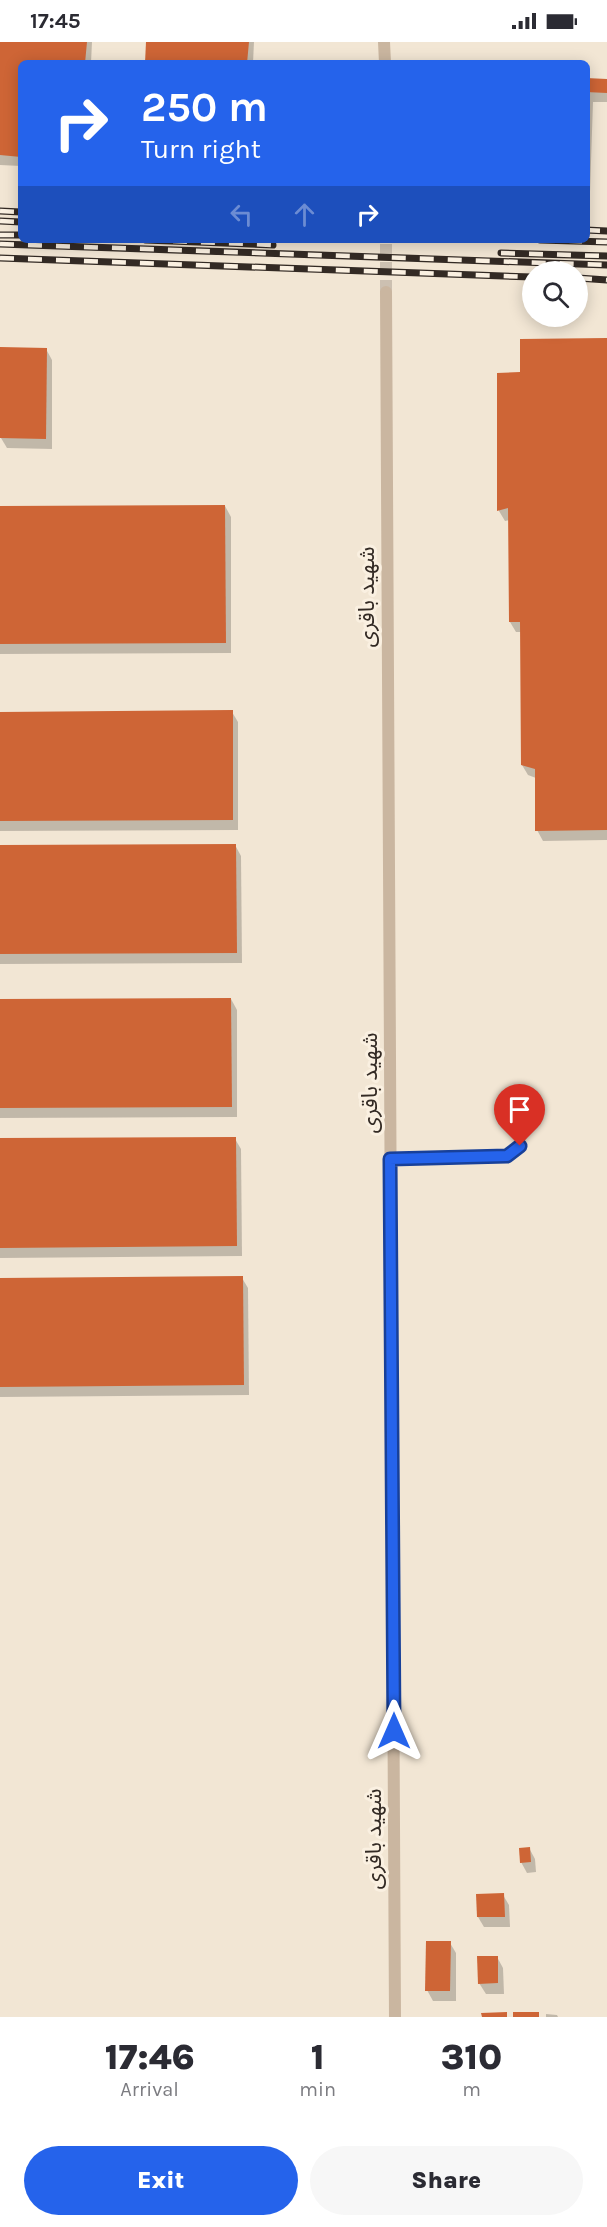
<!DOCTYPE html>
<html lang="en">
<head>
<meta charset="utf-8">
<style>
	body { margin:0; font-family:Karla,"Noto Sans Arabic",sans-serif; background:#f7f7f7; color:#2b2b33; height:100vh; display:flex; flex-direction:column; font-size:22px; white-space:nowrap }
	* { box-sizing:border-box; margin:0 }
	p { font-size:20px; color:#7c7c81 }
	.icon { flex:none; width:33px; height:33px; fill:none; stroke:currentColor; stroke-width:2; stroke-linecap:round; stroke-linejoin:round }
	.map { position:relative; height:1975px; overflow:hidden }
	.sheet { display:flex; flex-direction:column; background:#fff; flex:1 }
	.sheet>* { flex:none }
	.banner { position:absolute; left:18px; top:18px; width:572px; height:183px; border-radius:9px; box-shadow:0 3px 15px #0003; background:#2563eb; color:#fff; overflow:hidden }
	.controls { position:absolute; left:522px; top:219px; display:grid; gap:12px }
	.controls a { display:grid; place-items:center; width:66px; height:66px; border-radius:50%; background:#fff; box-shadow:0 3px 15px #0003; font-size:30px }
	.pin { position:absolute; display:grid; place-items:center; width:51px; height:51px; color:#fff; margin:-62px -26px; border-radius:50% 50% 50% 0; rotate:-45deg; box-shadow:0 0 6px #0007 }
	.pin .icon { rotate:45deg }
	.me { position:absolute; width:66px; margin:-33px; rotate:0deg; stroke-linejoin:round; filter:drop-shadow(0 0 4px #0008) }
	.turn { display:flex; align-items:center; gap:21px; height:126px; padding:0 24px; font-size:27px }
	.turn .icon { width:78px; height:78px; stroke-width:2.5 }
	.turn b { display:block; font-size:42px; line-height:51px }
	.lanes { display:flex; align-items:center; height:57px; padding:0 24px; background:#0003; justify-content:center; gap:30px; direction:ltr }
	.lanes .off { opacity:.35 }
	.eta { display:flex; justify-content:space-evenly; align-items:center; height:102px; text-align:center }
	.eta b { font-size:36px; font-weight:800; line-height:42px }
	.primary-button { display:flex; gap:12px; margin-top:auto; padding:12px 24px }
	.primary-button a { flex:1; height:69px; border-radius:36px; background:#2563eb; color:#fff; font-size:24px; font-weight:800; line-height:69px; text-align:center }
	.primary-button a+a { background:#f7f7f7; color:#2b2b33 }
	.status { display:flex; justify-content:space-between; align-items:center; height:42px; padding:0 30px; background:#fff; direction:ltr }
	.status svg { height:16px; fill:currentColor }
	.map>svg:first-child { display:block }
</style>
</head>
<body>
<div class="status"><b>17:45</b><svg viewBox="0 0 49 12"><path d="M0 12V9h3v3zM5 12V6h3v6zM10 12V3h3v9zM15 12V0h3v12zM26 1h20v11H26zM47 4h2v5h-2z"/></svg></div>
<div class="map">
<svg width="607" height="1975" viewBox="0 0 607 1975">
	<rect width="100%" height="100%" fill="#f2e6d4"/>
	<g fill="#0003">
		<polygon points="0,0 92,0 91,21 21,21 21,124 0,123"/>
		<polygon points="148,0 254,0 253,21 147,21"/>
		<polygon points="586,37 607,38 607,60 593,60 589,180 586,180"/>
		<polygon points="607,298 607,798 543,799 537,788 536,736 528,733 522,723 522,590 516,590 510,580 510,478 505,479 499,469 498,332 522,332"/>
		<polygon points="46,307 52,318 52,407 7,406 1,396"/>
		<polygon points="225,464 231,475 231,611 0,612 0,465"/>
		<polygon points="232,670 238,680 238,788 0,789 0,671"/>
		<polygon points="235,803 241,814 242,921 0,922 0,804"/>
		<polygon points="231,957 237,968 237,1075 0,1076 0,959"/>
		<polygon points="235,1097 241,1107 242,1214 0,1216 0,1098"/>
		<polygon points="242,1236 248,1246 249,1353 0,1355 0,1237"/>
		<polygon points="529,1806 535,1817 536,1830 527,1831 521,1820"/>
		<polygon points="503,1853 509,1863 510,1885 484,1885 478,1875"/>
		<polygon points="450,1901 456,1911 456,1959 433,1959 427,1948"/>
		<polygon points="497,1915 503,1926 504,1952 486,1952 479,1941"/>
		<polygon points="546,1972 557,1973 558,1975 546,1975"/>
	</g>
	<g fill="#ce6536">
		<polygon points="0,0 87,0 85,21 21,21 21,115 0,113"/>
		<polygon points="146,0 249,0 247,21 145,21"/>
		<polygon points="586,36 607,37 607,51 586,50"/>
		<polygon points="607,296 607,788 535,789 535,727 521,723 520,580 509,580 508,466 497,469 497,331 520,330 520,297"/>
		<polygon points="0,305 47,306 46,397 0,396"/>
		<polygon points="225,463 226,601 0,602 0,464"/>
		<polygon points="233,668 233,778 0,779 0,670"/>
		<polygon points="236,802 237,911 0,912 0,803"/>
		<polygon points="231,956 232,1065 0,1066 0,957"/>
		<polygon points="236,1095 237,1204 0,1206 0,1096"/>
		<polygon points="243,1234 244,1343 0,1345 0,1236"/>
		<polygon points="530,1805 531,1820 520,1821 519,1806"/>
		<polygon points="504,1851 505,1875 477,1875 476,1852"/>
		<polygon points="426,1899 451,1899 450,1949 425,1949"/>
		<polygon points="477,1914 498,1914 498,1941 478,1942"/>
		<polygon points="507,1970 507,1975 482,1975 481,1971"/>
		<rect x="513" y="1970" width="26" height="5"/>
	</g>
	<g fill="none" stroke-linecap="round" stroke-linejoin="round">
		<polyline stroke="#ccc0b1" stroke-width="12" stroke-dasharray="12 6" stroke-linecap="butt" points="386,250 386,198"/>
		<path stroke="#cab6a0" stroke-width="6" d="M391,1117L507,1114C530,1097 530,1080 530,1053"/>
		<g stroke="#cab6a0" stroke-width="12">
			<polyline points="384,0 385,21"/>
			<polyline points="386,250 395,1975"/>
		</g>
		<g stroke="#332a24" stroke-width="7">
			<g id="rail">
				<polyline points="0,169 21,170"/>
				<polyline points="0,179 21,180"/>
				<polyline points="586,188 607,189"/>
				<polyline points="0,193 21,193"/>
				<polyline points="145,198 273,203"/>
				<polyline points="540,198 607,200"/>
				<polyline points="0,202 607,223"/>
				<polyline points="501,211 607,214"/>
				<polyline points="0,216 532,235"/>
				<polyline points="578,236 607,238"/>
			</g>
		</g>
		<use href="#rail" stroke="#faf0e1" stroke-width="4.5" stroke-dasharray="14" stroke-linecap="butt"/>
	</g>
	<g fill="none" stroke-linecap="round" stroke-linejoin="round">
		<g stroke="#184099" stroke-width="15">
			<polyline id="route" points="394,1689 390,1117 507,1114 520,1104"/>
		</g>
		<use href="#route" stroke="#2563eb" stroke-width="10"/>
	</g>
	<g text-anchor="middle" stroke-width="6" stroke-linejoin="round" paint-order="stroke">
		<g font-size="22" fill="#332a24" stroke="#faf0e1">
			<text transform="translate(366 555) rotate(-90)" y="8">شهید باقری</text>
			<text transform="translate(369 1041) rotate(-90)" y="8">شهید باقری</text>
			<text transform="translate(373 1797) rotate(-90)" y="8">شهید باقری</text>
		</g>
	</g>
</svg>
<div class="controls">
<a><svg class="icon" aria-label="search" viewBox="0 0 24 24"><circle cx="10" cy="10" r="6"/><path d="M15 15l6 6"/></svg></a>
</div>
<div class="pin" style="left:520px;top:1104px;background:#d93025"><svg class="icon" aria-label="arrive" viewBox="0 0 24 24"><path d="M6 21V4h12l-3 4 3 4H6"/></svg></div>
<svg class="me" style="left:394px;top:1689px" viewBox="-20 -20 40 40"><path d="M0-17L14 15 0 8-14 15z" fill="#2563eb" stroke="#fff" stroke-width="4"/></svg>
<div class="banner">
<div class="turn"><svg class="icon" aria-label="right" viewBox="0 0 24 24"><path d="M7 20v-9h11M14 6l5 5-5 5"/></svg><div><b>250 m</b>Turn right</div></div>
<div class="lanes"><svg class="icon off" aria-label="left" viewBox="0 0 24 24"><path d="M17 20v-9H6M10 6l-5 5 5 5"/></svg><svg class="icon off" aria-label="ahead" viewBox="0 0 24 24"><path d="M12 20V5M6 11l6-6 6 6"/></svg><svg class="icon" aria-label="right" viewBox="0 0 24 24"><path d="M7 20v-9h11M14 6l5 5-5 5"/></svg></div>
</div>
</div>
<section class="sheet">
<div class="eta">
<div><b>17:46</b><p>Arrival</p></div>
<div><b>1</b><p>min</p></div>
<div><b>310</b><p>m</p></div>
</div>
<div class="primary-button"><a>Exit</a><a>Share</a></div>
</section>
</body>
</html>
